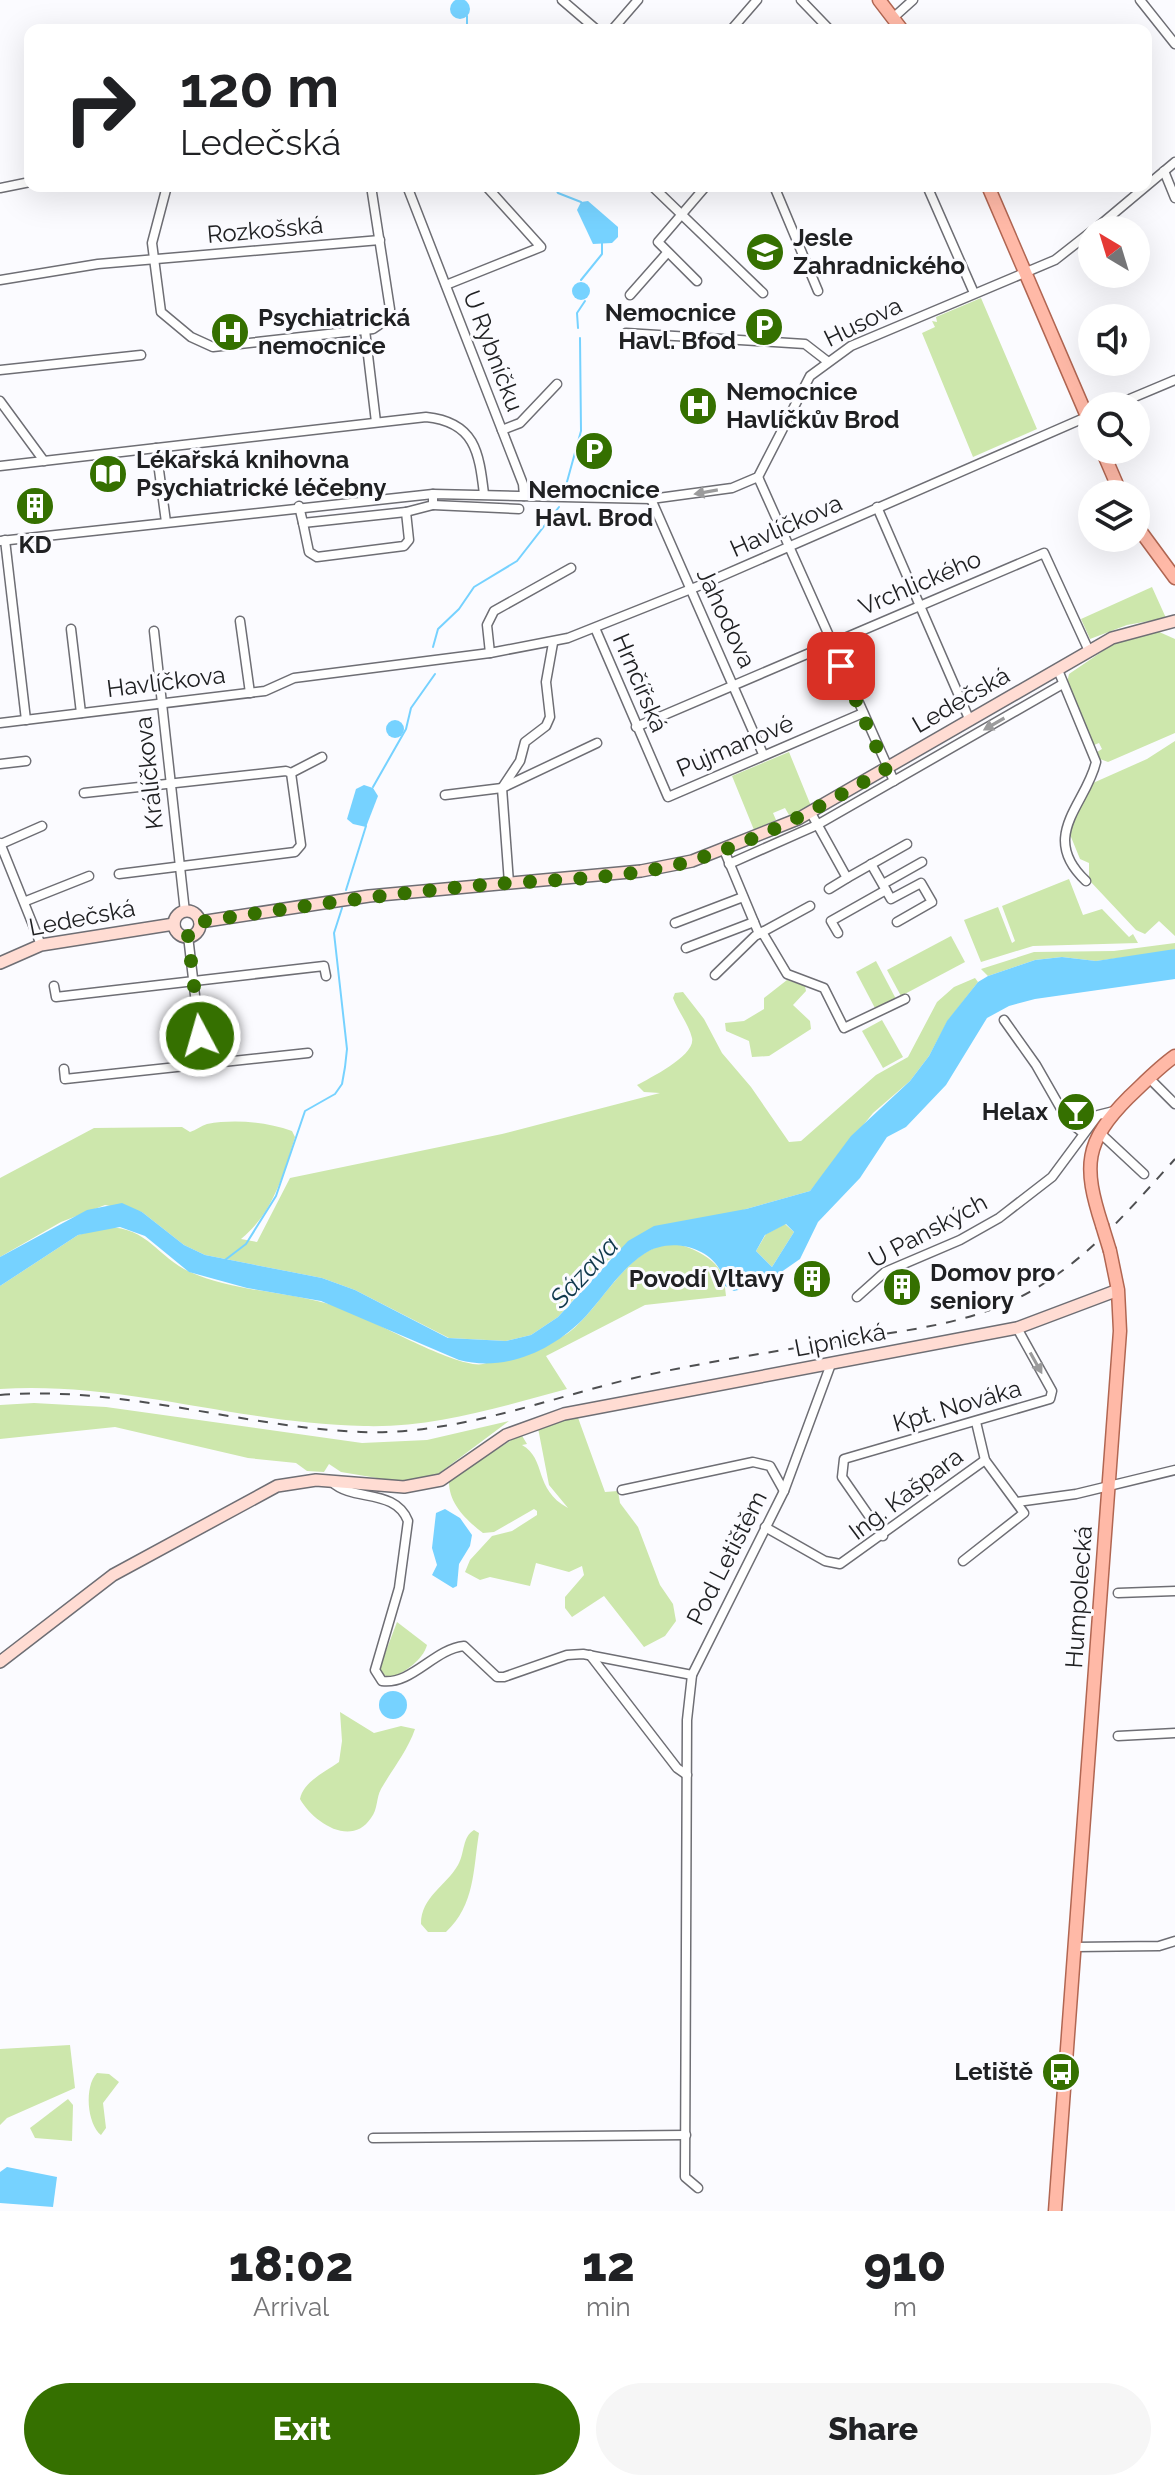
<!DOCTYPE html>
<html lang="en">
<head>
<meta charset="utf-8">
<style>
	body { margin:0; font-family:Raleway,sans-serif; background:#f6f6f6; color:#202124; height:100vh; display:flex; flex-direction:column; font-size:30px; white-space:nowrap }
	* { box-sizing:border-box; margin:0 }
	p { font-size:26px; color:#757577 }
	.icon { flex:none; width:44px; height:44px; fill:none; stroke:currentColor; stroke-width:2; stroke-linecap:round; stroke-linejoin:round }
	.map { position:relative; height:2211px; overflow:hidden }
	.panel { display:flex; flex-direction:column; background:#fff; flex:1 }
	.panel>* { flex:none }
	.banner { position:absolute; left:24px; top:24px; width:1128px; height:168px; border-radius:16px; box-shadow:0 8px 32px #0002; background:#fff; color:#202124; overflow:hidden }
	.needle { width:52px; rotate:322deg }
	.controls { position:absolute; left:1078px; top:216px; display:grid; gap:16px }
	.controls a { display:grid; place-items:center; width:72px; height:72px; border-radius:50%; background:#fff; box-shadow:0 8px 32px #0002; font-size:40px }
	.pin { position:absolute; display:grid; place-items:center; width:68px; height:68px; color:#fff; margin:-34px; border-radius:16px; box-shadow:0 4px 12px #0006 }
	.me { position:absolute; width:88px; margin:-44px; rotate:354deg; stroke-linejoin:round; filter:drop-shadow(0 0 6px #0008) }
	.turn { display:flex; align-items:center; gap:28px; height:168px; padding:0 24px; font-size:36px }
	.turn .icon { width:104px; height:104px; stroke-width:2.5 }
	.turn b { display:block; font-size:56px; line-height:68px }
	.eta { display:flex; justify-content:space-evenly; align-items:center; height:136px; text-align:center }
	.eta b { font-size:48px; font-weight:800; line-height:56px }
	.button { display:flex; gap:16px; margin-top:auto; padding:16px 24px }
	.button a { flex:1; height:92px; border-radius:48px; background:#357000; color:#fff; font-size:32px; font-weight:800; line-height:92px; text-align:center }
	.button a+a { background:#f6f6f6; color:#202124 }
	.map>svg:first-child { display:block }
</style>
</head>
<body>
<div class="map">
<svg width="1175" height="2211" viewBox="0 0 1175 2211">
	<rect width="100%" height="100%" fill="#fbfbff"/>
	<g fill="#cde7ac">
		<polygon points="981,298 1037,429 973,457 922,333 935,327 932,321 937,322 936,317"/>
		<polygon points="1152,587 1166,618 1127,625 1090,639 1081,619"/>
		<polygon points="1157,631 1175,639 1175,733 1108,762 1100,759 1097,752 1102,749 1099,743 1094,745 1067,683 1069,674 1119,640"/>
		<polygon points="1175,741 1175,936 1159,921 1145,934 1136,930 1089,880 1089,863 1080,859 1069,832 1074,816 1093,783 1147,759"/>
		<polygon points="789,752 811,806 789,815 785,808 773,813 776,820 754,830 732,776"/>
		<polygon points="1069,879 1083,915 1102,909 1129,937 1133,934 1138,943 1033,946 981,962 964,920 998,907 1012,943 1015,941 1002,906"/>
		<polygon points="951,936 965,962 901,996 887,970"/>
		<polygon points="1175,943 1175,949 1165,952 1096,961 1062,957 1035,960 988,976 981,969 1034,952 1114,951"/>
		<polygon points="876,961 896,999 876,1010 856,972"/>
		<path d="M975,978L978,982L947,1022L929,1056L910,1081L873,1113L810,1191L746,1209L608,1260L558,1317L531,1335L506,1341L449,1338L355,1290L322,1278L205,1255L184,1245L142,1212L105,1205L61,1222L0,1257V1178L94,1128L182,1127L190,1132C196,1130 201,1126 207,1124C235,1119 266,1122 292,1131L295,1137C283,1176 273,1213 241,1239L257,1242L290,1178L502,1134L660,1093L644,1092L637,1085C650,1078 696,1055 692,1038C689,1025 678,1011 673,998L675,993L683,992L704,1019L722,1053L751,1087L789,1142L801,1141L876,1075L908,1057L937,1002L954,987Z"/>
		<polygon points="787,980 805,986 806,991 793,1005 810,1021 811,1029 769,1056 752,1057 749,1041 726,1031 725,1023 744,1021 764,1009 764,998"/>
		<polygon points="882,1020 903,1057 883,1068 862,1031"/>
		<polygon points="785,1224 794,1232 772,1267 756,1251 766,1234"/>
		<path d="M107,1227C149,1228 157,1257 190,1272C242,1295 302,1290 354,1313C379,1324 459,1369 483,1364C503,1359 552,1344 568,1333C607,1305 639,1217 700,1253C720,1264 724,1274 726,1296L645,1305L546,1356L567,1389C500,1407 434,1428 364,1426C241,1424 123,1381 0,1389V1286L78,1235Z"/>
		<polygon points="34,1403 106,1407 362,1443 427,1440 509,1421 434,1477 407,1483 341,1472 329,1464 324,1472 307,1471 296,1463 248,1458 115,1427 0,1439 0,1405"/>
		<path d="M577,1415L605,1492L618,1491L620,1503L638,1527L660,1585L673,1604L676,1621L665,1636L644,1647L604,1596L572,1617L565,1608V1597L584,1575L582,1566L569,1572L536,1563L530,1586L490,1577L480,1580L465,1572L470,1560L492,1536L512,1531L537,1515V1511L534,1509L494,1532L483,1533C466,1520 448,1503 449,1480L521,1434L527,1444L522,1445C547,1459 533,1489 568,1508L549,1485L538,1428Z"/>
		<path d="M397,1622L427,1645C423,1660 404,1673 390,1678L378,1672Z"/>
		<path d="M340,1712L374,1733L401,1726L415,1729C407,1752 393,1768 381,1789C376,1798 378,1809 371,1818C351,1848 313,1822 300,1799C303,1782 325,1772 339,1762L342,1741Z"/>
		<path d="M474,1830L479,1833C473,1870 475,1905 446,1932H428L421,1924C421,1897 446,1886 458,1865C465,1853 462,1837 474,1830Z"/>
		<polygon points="70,2045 75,2088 7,2118 0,2125 0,2049"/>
		<path d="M97,2073L109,2074L119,2082L103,2103L106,2128L101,2135C87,2124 84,2086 97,2073Z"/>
		<polygon points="68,2099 73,2105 72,2141 35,2138 30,2128"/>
	</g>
	<g fill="#76d2ff" fill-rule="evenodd">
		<circle cx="460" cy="9" r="10"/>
		<polygon points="588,201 618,227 618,237 612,243 593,244 577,210 581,202"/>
		<circle cx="581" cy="291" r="9"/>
		<circle cx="395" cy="729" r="9"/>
		<polygon points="364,785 373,788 378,796 366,827 353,824 347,819 356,789"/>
		<path d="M1175,949V979L1035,999L1009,1006L987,1018L946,1085L906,1127L887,1137L860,1178L818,1222L800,1259L764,1284L734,1291L725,1286C722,1250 673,1234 644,1254C620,1270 605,1295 586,1316C553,1351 505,1372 459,1360L321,1301L247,1288L189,1272L145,1236L120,1227L78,1235L0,1286V1257L87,1210L122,1203L142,1212L184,1245L205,1255L322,1278L355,1290L448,1338L506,1341L531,1335L558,1317L628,1241L654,1226L746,1209L810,1191L851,1136L910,1081L929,1056L947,1021L978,982L988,976L1035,960L1062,957L1096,961ZM786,1224L794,1232L772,1267L756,1251L765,1235Z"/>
		<polygon points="445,1509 460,1518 472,1535 470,1546 459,1564 457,1586 453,1588 432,1575 437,1565 432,1548 436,1513"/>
		<circle cx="393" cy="1705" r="14"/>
		<polygon points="7,2167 57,2177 53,2207 0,2203 0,2172"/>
	</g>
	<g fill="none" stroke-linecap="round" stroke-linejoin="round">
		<g stroke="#76d2ff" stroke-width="2">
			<polyline points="467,16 467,30"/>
			<polyline points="554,186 558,193 581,202"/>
			<polyline points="581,280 602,254 602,243"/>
			<polyline points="578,328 577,313 585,301"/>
			<polyline points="565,489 581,431 580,338"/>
			<polyline points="433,647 438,629 459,609 474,587 517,561 559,507"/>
			<polyline points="373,787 406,729 411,708 435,674"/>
			<polyline points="346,890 366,826"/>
			<polyline points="225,1260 246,1244 276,1196 305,1111 335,1094 342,1084 345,1067 347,1049 334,933 342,908"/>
		</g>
		<g stroke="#6e6e74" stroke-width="11">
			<g id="street">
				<polyline points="562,0 597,30"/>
				<polyline points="801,0 830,30"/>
				<polyline points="1140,0 1175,44"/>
				<polyline points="893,18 913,0"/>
				<polyline points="612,30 638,0"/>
				<polyline points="731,30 757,0"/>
				<polyline points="1164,171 1175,198"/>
				<polyline points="167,186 152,243 161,312 191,337 213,347 373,329 389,318 390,309 371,186"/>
				<polyline points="407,186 523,484 524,496"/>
				<polyline points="652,186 763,293"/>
				<polyline points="774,186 818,291"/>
				<polyline points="927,186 974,293"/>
				<polyline points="0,188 30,182"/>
				<polyline points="1094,230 1175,162"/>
				<polyline points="0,280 98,264 380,240"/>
				<polyline points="697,281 658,242 706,186"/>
				<polyline points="446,285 541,247 486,186"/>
				<polyline points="630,295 667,253"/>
				<polyline points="365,330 376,422"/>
				<polyline points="626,333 805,344 827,361"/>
				<polyline points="0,370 141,355"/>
				<polyline points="0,401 44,461"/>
				<polyline points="1113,406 1175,380"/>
				<polyline points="502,430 520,423 557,384"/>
				<polyline points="156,448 166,522"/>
				<path d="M0,466L426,417C475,422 479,452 484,494"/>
				<polyline points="758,477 894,781"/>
				<polyline points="651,499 763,754"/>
				<polyline points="433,505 519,509"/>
				<polyline points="299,506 303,523 406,512 433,505 433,494"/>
				<polyline points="877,507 970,721"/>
				<polyline points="303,523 309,552 317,557 404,546 409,540 406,512"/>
				<polyline points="5,540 26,720"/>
				<polyline points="0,541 433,494 651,499 732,488 758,477 810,376 851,346 1055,260 1092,231"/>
				<polyline points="240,621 250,693"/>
				<polyline points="595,628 668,797 863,713"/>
				<polyline points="71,629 81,713"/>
				<polyline points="154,631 185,912"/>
				<polyline points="490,653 487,625 494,611 571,568"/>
				<path d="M1058,670L1096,762C1086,805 1038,836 1086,881"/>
				<polyline points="0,723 265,691 294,678 490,653 568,638 701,585 1091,415"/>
				<polyline points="636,727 1044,553 1089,651"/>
				<polyline points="0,764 26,761"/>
				<polyline points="291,773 322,757"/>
				<polyline points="84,793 286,771 291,773 301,845 295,852 119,874"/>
				<polyline points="445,795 502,788 597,743"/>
				<polyline points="811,813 847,878 907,844"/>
				<polyline points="0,843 41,945"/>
				<polyline points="1,844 42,826"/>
				<polyline points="724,850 759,934"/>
				<polyline points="729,864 817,825 1061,685"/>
				<polyline points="871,864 891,899 921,883 932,902 897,922"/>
				<polyline points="509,883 502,788 520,761 525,742 546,726 550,717 546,682 553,643"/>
				<polyline points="883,884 922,862"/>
				<polyline points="829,889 847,878"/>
				<polyline points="26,901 89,876"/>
				<polyline points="675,923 743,897"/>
				<polyline points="762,932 787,974 824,988 844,1028 905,999"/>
				<polyline points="838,933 831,921 886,890"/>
				<polyline points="188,936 203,1063"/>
				<polyline points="686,948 754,922"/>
				<polyline points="715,975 755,936 810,906"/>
				<polyline points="54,986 56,997 324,966 326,976"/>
				<polyline points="1004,1020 1036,1065 1068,1121 1083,1133"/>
				<polyline points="64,1069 65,1079 308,1053"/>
				<polyline points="1149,1078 1175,1104"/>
				<polyline points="1099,1132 1144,1174"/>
				<polyline points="857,1297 885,1272 960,1240 999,1218 1052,1177 1098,1115 1114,1111"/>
				<path d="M332,1482C353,1502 395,1488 408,1521L399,1588L375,1670L382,1681C412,1685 434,1649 464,1646L497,1677H504L567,1655L583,1654L692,1675"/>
				<polyline points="622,1490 753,1462 770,1466 784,1491"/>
				<polyline points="1017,1502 1076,1494 1175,1470"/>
				<polyline points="765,1527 825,1561 840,1564 985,1460"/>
				<polyline points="883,1536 842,1477 844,1459 1050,1399 1052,1391 1017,1328"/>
				<polyline points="963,1561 1024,1513 985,1460 976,1422"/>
				<polyline points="1118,1593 1175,1591"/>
				<polyline points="590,1655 677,1768 687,1775"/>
				<polyline points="1118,1736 1175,1733"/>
				<polyline points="1075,1947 1159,1946 1175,1941"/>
				<polyline points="373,2138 686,2135"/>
				<polyline points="698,2188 685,2177 687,1720 692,1675 784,1491 831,1364"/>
			</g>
		</g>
		<g stroke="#6e6e74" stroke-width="14">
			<g id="secondary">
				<circle cx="187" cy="924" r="13"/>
				<polyline points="200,922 369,896 641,871 692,861 798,819 1112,638 1175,621"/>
				<polyline points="0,963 41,945 174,924"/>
				<polyline points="0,1662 113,1575 277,1486 316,1480 404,1487 441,1480 506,1435 564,1414 1017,1328 1118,1290"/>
			</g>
		</g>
		<g stroke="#b16652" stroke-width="15">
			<g id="primary">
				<polyline points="879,0 902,30"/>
				<polyline points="988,186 1092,428"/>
				<polyline points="1102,450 1121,494"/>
				<polyline points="1136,525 1175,578"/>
				<path d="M1102,1225C1083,1166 1084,1142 1129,1097C1144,1083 1158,1068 1175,1056"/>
				<polyline points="1055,2211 1120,1331 1118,1290 1110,1251"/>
			</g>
		</g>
		<use href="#street" stroke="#fff" stroke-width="8"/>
		<use href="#secondary" stroke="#ffdcd3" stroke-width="11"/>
		<use href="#primary" stroke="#ffb9a7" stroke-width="12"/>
		<path stroke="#4e4f51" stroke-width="2" stroke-dasharray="10 10" stroke-linecap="butt" d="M0,1395C122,1385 240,1427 361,1432C463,1436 562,1392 661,1372C728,1358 797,1348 865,1337C916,1329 969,1322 1016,1299C1082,1267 1127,1212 1175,1159"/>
		<g stroke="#b16652" stroke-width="15" stroke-linecap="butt">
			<polyline id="primary-bridge" points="1102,1225 1110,1251"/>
		</g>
		<use href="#primary-bridge" stroke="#ffb9a7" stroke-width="12"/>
	</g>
	<defs><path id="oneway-solid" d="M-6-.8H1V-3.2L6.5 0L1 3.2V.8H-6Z" transform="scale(2)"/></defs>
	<g fill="#9b9b9c">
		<use href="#oneway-solid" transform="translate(706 492) rotate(170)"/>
		<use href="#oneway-solid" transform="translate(994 724) rotate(150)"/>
		<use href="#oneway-solid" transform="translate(1036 1363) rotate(61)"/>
	</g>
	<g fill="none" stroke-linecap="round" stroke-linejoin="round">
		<path stroke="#357000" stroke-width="14" stroke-dasharray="0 25.2" d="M200,1036L188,936L196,933L200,922C294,907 388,894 483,885C552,879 628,880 694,860C763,839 824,805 886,769L841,666"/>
	</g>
	<defs>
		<g id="school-disc" transform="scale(2)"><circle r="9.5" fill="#357000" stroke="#fbfbff"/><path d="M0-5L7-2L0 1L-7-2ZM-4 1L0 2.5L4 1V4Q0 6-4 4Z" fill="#fff"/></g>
		<g id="parking-disc" transform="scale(2)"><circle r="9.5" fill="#357000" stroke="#fbfbff"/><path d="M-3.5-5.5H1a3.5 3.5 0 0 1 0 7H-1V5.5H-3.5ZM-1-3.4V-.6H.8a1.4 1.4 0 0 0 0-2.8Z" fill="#fff"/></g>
		<g id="hospital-disc" transform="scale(2)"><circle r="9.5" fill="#357000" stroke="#fbfbff"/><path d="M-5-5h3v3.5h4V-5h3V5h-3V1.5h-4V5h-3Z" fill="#fff"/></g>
		<g id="library-disc" transform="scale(2)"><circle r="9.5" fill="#357000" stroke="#fbfbff"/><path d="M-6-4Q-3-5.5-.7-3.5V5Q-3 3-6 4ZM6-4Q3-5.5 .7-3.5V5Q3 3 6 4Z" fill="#fff"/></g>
		<g id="building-disc" transform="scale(2)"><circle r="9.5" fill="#357000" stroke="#fbfbff"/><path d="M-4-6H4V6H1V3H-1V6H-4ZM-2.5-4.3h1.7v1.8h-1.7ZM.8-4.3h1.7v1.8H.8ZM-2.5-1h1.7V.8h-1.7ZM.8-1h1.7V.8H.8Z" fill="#fff"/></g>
		<g id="bar-disc" transform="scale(2)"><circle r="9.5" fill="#357000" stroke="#fbfbff"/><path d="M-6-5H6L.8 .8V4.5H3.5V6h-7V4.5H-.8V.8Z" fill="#fff"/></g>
		<g id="bus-disc" transform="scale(2)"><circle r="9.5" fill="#357000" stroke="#fbfbff"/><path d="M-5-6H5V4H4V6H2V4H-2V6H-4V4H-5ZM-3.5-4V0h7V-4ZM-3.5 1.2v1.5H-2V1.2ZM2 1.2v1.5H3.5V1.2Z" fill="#fff"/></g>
	</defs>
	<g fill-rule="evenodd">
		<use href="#school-disc" x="765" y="252"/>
		<use href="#parking-disc" x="764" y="327"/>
		<use href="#hospital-disc" x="230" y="332"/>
		<use href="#hospital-disc" x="698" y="406"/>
		<use href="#parking-disc" x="594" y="451"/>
		<use href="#library-disc" x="108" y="474"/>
		<use href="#building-disc" x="35" y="506"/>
		<use href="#bar-disc" x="1076" y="1112"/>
		<use href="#building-disc" x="812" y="1279"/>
		<use href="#building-disc" x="902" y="1287"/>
		<use href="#bus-disc" x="1061" y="2072"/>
	</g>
	<g text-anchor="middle" stroke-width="6" stroke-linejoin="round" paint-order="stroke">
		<g font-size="24" fill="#202123" stroke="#fbfbff">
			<text transform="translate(265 230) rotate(-5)" y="8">Rozkošská</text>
			<text transform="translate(863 322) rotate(-26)" y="8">Husova</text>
			<text transform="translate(493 351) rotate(69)" y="8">U Rybníčku</text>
			<text transform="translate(786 526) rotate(-24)" y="8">Havlíčkova</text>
			<text transform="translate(920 583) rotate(-23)" y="8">Vrchlického</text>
			<text transform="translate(726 618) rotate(65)" y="8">Jahodova</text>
			<text transform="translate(166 682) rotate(-7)" y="8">Havlíčkova</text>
			<text transform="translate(640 683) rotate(67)" y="8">Hrnčířská</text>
			<text transform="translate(961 700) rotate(-30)" y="8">Ledečská</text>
			<text transform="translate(735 746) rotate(-23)" y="8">Pujmanové</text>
			<text transform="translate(149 773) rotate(-96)" y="8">Králíčkova</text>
			<text transform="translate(82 918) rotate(-11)" y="8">Ledečská</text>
			<text transform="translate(928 1231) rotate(-28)" y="8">U Panských</text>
			<text transform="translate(840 1340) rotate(-11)" y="8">Lipnická</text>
			<text transform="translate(957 1406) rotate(-16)" y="8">Kpt. Nováka</text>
			<text transform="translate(906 1494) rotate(-37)" y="8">Ing. Kašpara</text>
			<text transform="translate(727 1558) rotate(-63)" y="8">Pod Letištěm</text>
			<text transform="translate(1079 1597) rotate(-86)" y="8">Humpolecká</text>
		</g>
		<g font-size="24" font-weight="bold" fill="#202123" stroke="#fbfbff" text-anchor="start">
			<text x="793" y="246">Jesle<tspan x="793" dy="28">Zahradnického</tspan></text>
			<text x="736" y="321" text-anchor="end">Nemocnice<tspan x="736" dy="28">Havl. Bfod</tspan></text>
			<text x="258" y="326">Psychiatrická<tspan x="258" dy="28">nemocnice</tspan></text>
			<text x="726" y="400">Nemocnice<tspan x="726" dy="28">Havlíčkův Brod</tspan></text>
			<text x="136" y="468">Lékařská knihovna<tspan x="136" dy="28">Psychiatrické léčebny</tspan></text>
			<text x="594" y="498" text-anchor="middle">Nemocnice<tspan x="594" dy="28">Havl. Brod</tspan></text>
			<text x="35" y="553" text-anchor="middle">KD</text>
			<text x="1048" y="1120" text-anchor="end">Helax</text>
			<text x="930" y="1281">Domov pro<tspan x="930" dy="28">seniory</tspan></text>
			<text x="784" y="1287" text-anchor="end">Povodí Vltavy</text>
			<text x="1033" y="2080" text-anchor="end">Letiště</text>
		</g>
		<g font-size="26" font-style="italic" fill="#10394c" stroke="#fbfbff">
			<text transform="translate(584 1272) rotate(-47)" y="9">Sázava</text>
		</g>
	</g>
</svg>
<div class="controls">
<a><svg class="needle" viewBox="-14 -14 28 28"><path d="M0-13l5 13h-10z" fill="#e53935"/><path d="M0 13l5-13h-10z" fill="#757577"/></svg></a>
<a><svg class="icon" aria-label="sound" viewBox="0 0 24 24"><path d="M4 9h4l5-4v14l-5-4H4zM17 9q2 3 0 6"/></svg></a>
<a><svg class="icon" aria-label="search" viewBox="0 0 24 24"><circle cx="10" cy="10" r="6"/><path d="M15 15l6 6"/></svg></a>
<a><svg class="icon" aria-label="layers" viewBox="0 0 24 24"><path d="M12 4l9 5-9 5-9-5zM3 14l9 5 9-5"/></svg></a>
</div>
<div class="pin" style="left:841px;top:666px;background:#d93025"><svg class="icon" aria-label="arrive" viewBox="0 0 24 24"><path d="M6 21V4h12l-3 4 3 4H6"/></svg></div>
<svg class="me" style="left:200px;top:1036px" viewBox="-20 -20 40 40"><circle r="17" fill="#357000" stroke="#fff" stroke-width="3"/><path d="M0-11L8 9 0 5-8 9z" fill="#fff"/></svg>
<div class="banner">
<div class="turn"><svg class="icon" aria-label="right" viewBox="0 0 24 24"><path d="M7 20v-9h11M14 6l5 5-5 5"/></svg><div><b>120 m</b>Ledečská</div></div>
</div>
</div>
<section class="panel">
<div class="eta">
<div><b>18:02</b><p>Arrival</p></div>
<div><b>12</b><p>min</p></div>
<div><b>910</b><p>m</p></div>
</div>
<div class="button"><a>Exit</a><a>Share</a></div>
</section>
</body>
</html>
